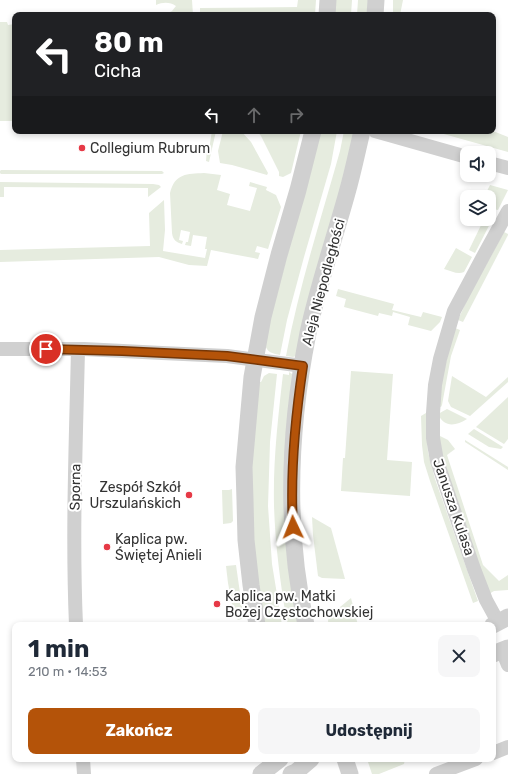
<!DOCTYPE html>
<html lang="pl">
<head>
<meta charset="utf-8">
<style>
	body { margin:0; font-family:Rubik,sans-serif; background:#f6f6f7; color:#1f2937; height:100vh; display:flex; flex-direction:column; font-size:15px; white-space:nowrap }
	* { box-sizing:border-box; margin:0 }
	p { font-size:13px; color:#747a83 }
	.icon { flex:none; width:22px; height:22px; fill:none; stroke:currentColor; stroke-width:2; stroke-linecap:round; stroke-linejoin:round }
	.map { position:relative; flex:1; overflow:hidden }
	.details { position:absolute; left:12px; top:622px; width:484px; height:140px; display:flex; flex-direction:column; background:#fff; border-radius:8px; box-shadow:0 2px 6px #0003 }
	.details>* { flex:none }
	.top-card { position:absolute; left:12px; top:12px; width:484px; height:122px; border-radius:8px; box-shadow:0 2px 6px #0003; background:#202124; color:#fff; overflow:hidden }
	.tools { position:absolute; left:460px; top:146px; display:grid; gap:8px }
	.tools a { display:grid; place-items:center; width:36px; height:36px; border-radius:8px; background:#fff; box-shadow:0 2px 6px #0003; font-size:20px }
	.pin { position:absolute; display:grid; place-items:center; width:34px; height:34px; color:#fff; margin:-17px; border:2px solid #fff; border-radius:50%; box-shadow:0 1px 4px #0007 }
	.me { position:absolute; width:44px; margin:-22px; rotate:358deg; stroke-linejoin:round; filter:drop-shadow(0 0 3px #0008) }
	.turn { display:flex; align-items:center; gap:14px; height:84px; padding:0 16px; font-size:18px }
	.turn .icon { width:52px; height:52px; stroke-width:2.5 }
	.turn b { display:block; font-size:28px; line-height:34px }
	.lanes { display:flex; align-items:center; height:38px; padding:0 16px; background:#0003; justify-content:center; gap:20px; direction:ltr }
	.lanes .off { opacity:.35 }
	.round { display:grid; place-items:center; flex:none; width:42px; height:42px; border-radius:8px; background:#f6f6f7 }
	.head { display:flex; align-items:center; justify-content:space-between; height:68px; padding:0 16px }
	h1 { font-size:24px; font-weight:700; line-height:30px }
	.action { display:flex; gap:8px; margin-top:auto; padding:8px 16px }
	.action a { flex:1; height:46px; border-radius:8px; background:#b45309; color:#fff; font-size:16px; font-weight:700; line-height:46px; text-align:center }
	.action a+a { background:#f6f6f7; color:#1f2937 }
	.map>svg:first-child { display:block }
</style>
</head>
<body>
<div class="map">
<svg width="508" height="774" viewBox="0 0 508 774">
	<rect width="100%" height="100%" fill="#fff"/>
	<g fill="#e6ecdf">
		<path d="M156,0H192L193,15H164L172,11L176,6C170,2 163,2 156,5Z"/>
		<polygon points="298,0 316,0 315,15 200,15 200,8 297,7"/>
		<polygon points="334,0 352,0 351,15 334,15"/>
		<polygon points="358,0 368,0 367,15 357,15"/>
		<polygon points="393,0 403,0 400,15 393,15"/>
		<polygon points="0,22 7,22 8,25 15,24 15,121 0,121"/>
		<polygon points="212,131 216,131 209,162 206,161 207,149 209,149"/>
		<polygon points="223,131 241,131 251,142 268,173 267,175 232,165 220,163 218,151"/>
		<polygon points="257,131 301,131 291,173 283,177 279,176 279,172 261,136"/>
		<path d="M320,131H337L331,164L304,257L287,320L280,355C269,353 265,351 265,339Z"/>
		<path d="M344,131H354L340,191L296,356L293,357L286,356C299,286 321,219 340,151Z"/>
		<polygon points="433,131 493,131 508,137 508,152"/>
		<polygon points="1,170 162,171 164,173 162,174 1,174 0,173 0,171"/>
		<path d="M204,173L221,175L217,190L230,194L227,205L250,211L257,188L249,186L250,182L267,187L266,190L276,195L281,207L268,249L257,246L255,252L260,253L258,259L211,250L207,266L189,265L159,257L0,262V250L150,246L149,213L164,200L165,230L163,251L205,258L207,249H205L207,237L193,235L191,246L185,245L186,242H188L190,232L181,230L179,240L183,241L182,244C176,242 173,240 172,233L170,193C175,173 187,174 204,173Z"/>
		<polygon points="0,182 153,184 159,185 161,187 148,197 148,188 4,187 4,197 0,197"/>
		<polygon points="490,185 508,190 498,210 489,208 489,197 484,197"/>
		<polygon points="489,212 495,214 475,253 469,250 484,219 489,219"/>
		<polygon points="504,232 508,234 508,235 463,322 458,320 468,298"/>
		<path d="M456,248L472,257L464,272C458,275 451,271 444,269Z"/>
		<polygon points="338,289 394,304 392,310 421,317 423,312 442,317 440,322 431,331 408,325 410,317 393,312 392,316 379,313 378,316 344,307 346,299 336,296"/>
		<polygon points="455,328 460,330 451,356 442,405 441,407 438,406 440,385"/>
		<polygon points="351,371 393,374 387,460 412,462 410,496 341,491 343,458 345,458"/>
		<path d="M289,372L292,374L299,625H287L286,617C280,580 275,543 274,505C273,461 278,418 283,374L289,375Z"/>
		<polygon points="269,373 277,374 270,442 268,506 272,564 282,625 264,625 251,536 251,473 258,382 261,382 264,376"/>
		<polygon points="452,376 486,397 508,377 508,382 470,416 451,407 448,401"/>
		<polygon points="508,397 508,439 504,444 476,427"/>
		<path d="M447,409L467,419C456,426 444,428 438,414Z"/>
		<polygon points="426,413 426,429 428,452 435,479 478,601 473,603 430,481 424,462 422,445 421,416"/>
		<polygon points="474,429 503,447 501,449 489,447 468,434"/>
		<polygon points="440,436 448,440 455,449 447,455 483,565 499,581 508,575 508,590 494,591 489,594 445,473 439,437"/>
		<polygon points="465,440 508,467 508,470 465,442"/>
		<polygon points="232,489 233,521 231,523 223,524 222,490 229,490"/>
		<polygon points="312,517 331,528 345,579 322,578 318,576 313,535"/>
		<polygon points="236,565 243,614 242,619 238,620 234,615 228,583 226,566"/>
		<polygon points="351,598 358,625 329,625 328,621 329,616"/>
		<polygon points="367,759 405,759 404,764 379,774 372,774"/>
	</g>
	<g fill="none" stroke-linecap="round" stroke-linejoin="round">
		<g stroke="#d0d0d0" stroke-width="14">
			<polyline points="375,131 467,157"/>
			<polyline points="489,163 508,168"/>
			<polyline points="0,349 84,349 162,353 227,356 303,366"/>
			<polyline points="498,622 486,600 474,569 437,461 433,438 433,413 435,385 440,359 454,311 485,253 508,211"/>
			<path d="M76,625C72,533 76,441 78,349"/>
			<polyline points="502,650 508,665"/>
			<polyline points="493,753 508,747"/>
			<polyline points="83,759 84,774"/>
			<polyline points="436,774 476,759"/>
		</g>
		<g stroke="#d0d0d0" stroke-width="17">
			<polyline points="327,15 328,0"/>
			<polyline points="375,15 376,0"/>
			<polyline points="257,625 251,585 246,540 245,500 244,467 252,377 263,317 279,255 298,190 313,131"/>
			<path d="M306,625C285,530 289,428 308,333C318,286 334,240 347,193C353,172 357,152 362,131"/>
			<polyline points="493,625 508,617"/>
			<polyline points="493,654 508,648"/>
			<polyline points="345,759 350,774"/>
			<polyline points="261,774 280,759"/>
			<polyline points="291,774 296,772 311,759"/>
		</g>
	</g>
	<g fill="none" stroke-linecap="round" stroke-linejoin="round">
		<g stroke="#753606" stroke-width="10">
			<path id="route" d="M46,349L122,351L227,356L303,366C295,419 290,473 293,527"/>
		</g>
		<use href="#route" stroke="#b45309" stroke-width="7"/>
	</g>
	<g fill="#e63946" stroke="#fff" stroke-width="1.5">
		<circle cx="82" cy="148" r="4"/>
		<circle cx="189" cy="495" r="4"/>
		<circle cx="107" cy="547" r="4"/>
		<circle cx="217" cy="604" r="4"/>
	</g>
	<g text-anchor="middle" stroke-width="4" stroke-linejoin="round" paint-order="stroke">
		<g font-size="14" fill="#333" stroke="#fff" text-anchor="start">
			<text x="90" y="153">Collegium Rubrum</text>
			<text x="181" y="492" text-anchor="end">Zespół Szkół<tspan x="181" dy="16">Urszulańskich</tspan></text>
			<text x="115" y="544">Kaplica pw.<tspan x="115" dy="16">Świętej Anieli</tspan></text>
			<text x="225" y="601">Kaplica pw. Matki<tspan x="225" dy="16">Bożej Częstochowskiej</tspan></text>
		</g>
		<g font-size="14" fill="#333" stroke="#fff">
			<text transform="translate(323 282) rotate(-75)" y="5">Aleja Niepodległości</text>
			<text transform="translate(75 487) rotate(-89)" y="5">Sporna</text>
			<text transform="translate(454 507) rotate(71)" y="5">Janusza Kulasa</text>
		</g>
	</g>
</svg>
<div class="tools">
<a><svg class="icon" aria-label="sound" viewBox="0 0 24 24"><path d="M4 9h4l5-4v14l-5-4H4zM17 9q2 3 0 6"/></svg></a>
<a><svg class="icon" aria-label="layers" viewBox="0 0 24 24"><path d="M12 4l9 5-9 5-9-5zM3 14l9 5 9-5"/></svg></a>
</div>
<div class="pin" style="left:46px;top:349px;background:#d93025"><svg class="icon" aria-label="arrive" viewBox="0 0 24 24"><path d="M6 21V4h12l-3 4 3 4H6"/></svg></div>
<svg class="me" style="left:293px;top:527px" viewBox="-20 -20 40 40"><path d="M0-17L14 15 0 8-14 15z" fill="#b45309" stroke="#fff" stroke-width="4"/></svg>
<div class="top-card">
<div class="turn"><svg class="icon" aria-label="left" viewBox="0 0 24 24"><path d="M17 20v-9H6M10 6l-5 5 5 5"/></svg><div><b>80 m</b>Cicha</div></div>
<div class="lanes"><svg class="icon" aria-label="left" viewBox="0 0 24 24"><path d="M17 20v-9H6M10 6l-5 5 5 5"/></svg><svg class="icon off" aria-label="ahead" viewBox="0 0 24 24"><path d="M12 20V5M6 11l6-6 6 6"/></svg><svg class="icon off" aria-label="right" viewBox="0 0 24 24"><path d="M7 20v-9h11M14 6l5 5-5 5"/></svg></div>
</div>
<section class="details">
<div class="head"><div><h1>1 min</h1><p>210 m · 14:53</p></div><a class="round"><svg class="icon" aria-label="close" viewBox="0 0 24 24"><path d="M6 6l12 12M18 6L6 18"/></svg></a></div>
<div class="action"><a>Zakończ</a><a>Udostępnij</a></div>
</section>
</div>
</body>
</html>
